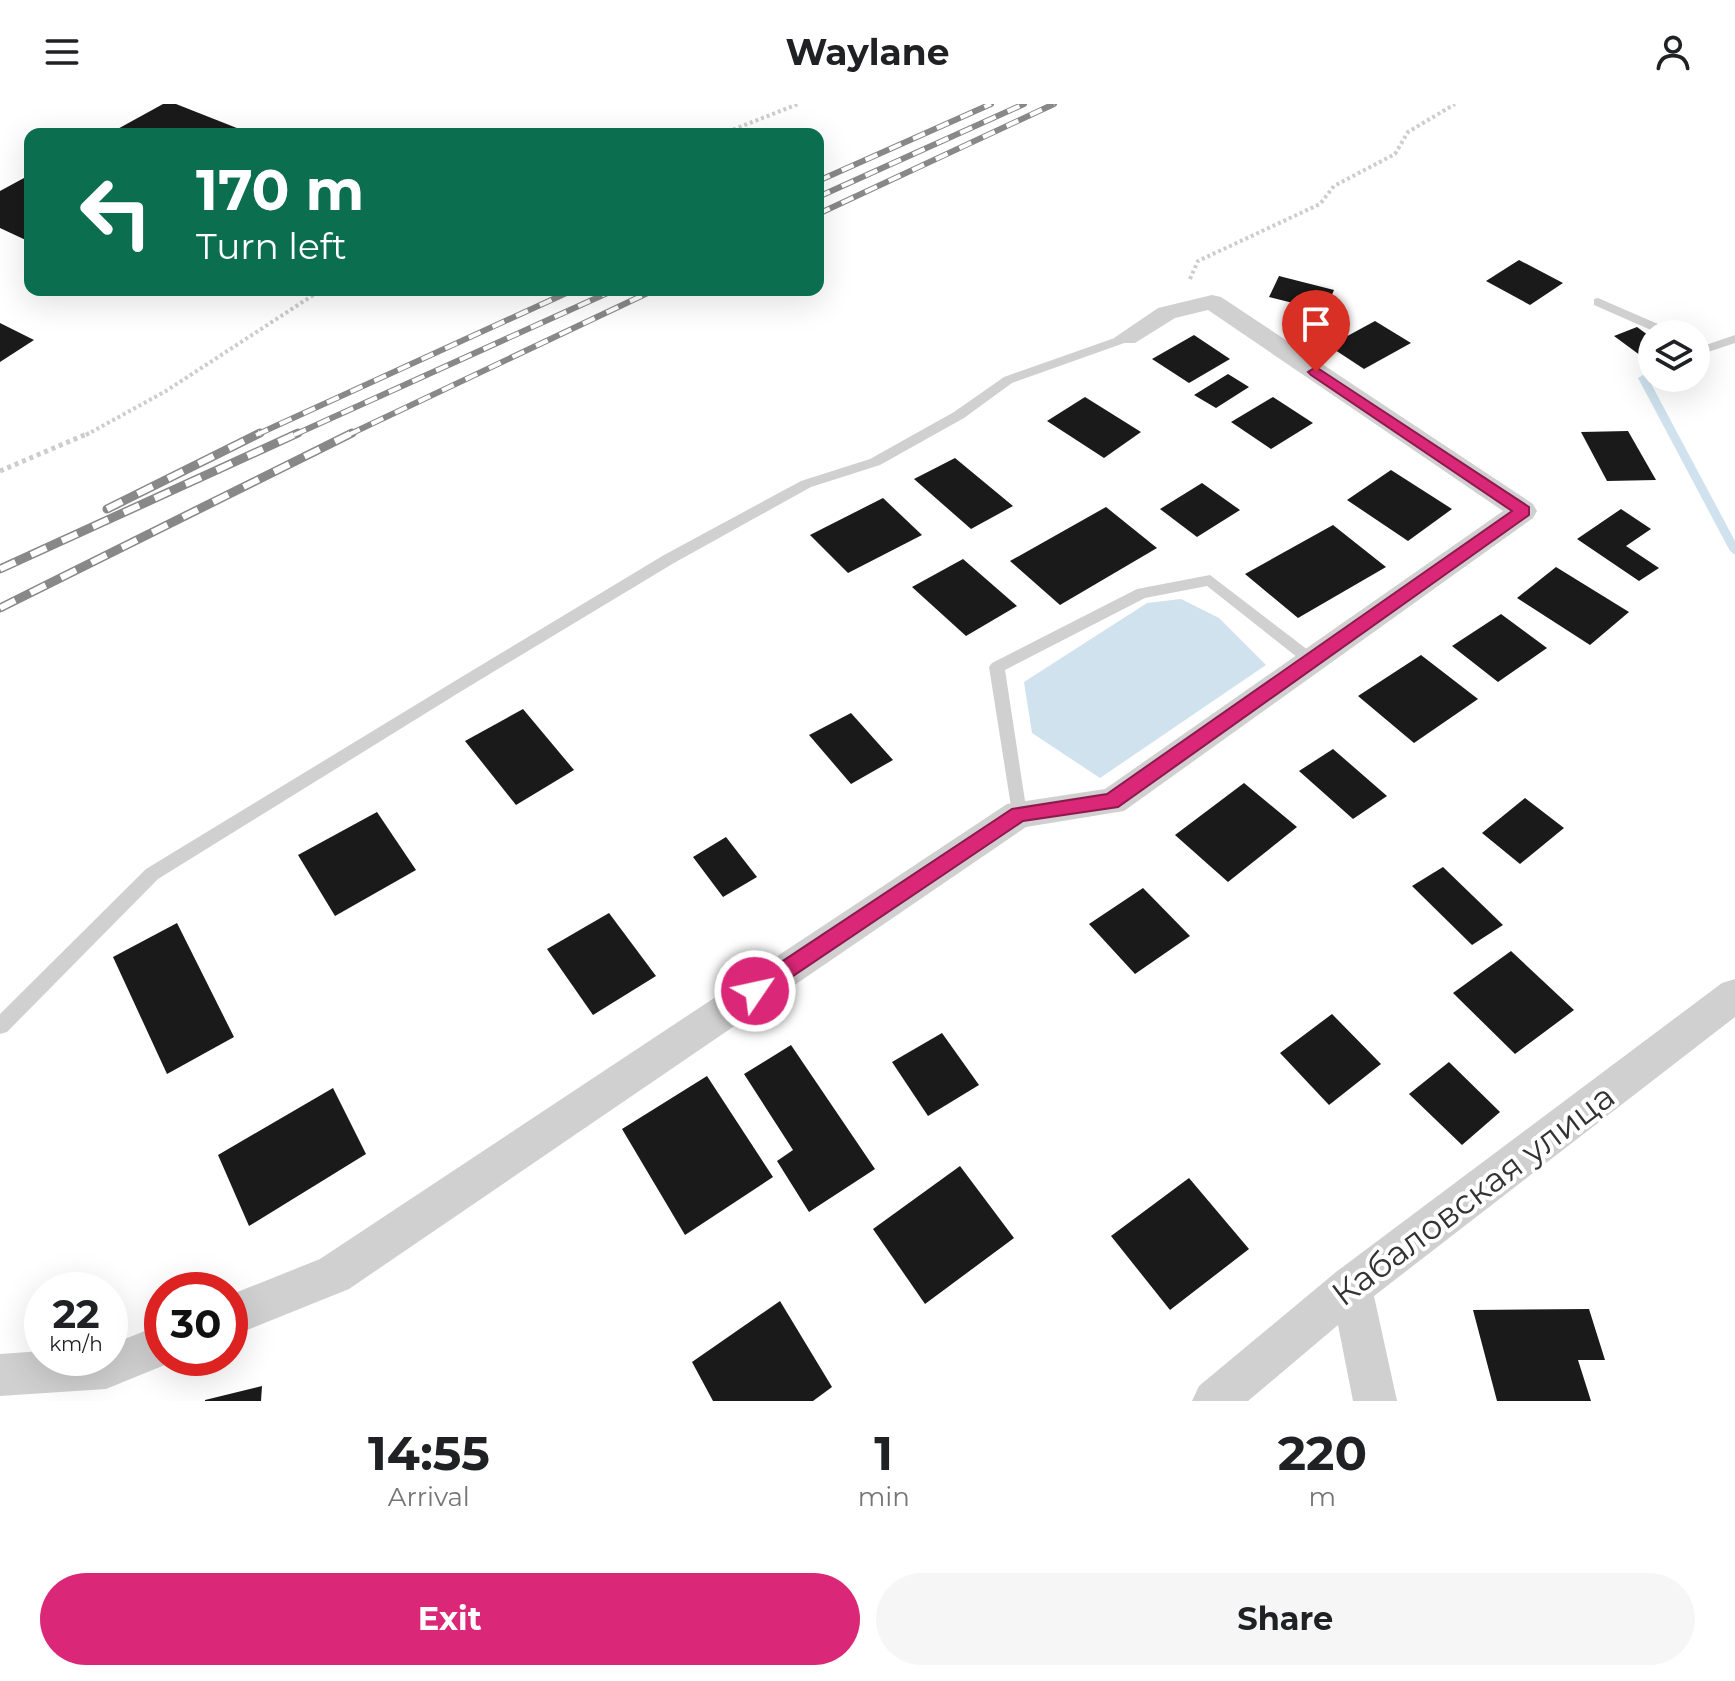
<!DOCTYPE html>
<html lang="en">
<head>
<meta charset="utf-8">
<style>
	body { margin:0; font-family:Montserrat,sans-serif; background:#f6f6f6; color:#202124; height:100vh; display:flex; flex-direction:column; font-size:30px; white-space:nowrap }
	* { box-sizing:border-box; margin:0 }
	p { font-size:26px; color:#757577 }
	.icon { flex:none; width:44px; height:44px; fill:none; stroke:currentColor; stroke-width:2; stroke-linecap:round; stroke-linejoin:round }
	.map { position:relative; height:1297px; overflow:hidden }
	.details { display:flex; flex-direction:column; background:#fff; flex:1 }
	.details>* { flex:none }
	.top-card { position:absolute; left:24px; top:24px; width:800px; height:168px; border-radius:16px; box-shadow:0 8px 32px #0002; background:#0b6e4f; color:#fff; overflow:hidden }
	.controls { position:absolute; left:1638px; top:216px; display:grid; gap:16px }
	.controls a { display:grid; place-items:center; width:72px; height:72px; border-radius:50%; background:#fff; box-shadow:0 8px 32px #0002; font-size:40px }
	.speed { position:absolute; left:24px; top:1168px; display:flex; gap:16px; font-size:40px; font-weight:700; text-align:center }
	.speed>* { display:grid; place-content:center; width:104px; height:104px; border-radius:50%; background:#fff; box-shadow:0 8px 32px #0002; line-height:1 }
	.speed small { font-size:20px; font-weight:400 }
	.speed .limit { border:12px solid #d22; background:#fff; color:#111 }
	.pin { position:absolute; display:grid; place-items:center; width:68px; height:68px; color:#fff; margin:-82px -34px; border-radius:50% 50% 50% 0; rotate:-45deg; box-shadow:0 0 8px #0007 }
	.pin .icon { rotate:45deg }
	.me { position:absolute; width:88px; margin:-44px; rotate:56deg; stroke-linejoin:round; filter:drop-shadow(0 0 6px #0008) }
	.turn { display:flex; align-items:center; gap:28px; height:168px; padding:0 40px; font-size:36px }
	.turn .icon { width:104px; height:104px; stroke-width:2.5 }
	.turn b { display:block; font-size:56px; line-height:68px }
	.eta { display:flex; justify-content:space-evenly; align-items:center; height:136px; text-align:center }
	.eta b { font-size:48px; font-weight:700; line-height:56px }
	.primary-button { display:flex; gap:16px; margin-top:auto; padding:16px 40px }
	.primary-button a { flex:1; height:92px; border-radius:48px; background:#db2777; color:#fff; font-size:32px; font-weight:700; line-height:92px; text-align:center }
	.primary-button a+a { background:#f6f6f6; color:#202124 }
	header { display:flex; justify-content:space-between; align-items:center; height:104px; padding:0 40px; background:#fff; font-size:36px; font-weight:700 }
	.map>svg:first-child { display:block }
</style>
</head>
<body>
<header><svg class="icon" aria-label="menu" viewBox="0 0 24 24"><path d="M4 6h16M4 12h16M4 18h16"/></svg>Waylane<svg class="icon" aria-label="person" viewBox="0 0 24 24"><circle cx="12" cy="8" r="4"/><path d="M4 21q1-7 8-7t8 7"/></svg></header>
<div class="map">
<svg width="1735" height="1297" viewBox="0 0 1735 1297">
	<rect width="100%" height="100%" fill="#fff"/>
	<polygon fill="#cfe2ee" points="1181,495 1219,514 1266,561 1100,674 1032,629 1024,578 1147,499"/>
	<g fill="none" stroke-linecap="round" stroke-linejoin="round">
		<polygon fill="#cfe2ee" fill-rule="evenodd" points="1643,271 1648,274 1735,437 1735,451 1730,447 1638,274"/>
	</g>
	<g fill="#1a1a1a">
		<polygon points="163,0 176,0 252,30 114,27"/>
		<polygon points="24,74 30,77 30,138 0,124 0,87"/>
		<polygon points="1519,156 1563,179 1530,201 1486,177"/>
		<polygon points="1279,172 1334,186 1325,207 1269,193"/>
		<polygon points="1375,217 1411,239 1364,265 1329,242"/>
		<polygon points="0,219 34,236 0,258"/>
		<polygon points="1637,223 1652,234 1652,260 1614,232"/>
		<polygon points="1194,231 1230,255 1189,279 1152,255"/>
		<polygon points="1228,270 1249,283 1216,304 1194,291"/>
		<polygon points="1085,293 1141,328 1104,354 1047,317"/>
		<polygon points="1273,293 1313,319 1271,345 1231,318"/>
		<polygon points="1628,327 1656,376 1607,377 1581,328"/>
		<polygon points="955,354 1013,402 971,425 914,375"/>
		<polygon points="1391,366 1452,405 1408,437 1347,396"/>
		<polygon points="1202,379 1240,406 1197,433 1160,405"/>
		<polygon points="883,394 922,431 848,469 810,431"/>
		<polygon points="1106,403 1157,444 1060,501 1010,457"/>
		<polygon points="1621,405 1651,425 1626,442 1659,464 1639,477 1577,435"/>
		<polygon points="1333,421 1386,463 1298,514 1245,470"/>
		<polygon points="963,455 1017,502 966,532 912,483"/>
		<polygon points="1556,463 1629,508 1590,541 1517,494"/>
		<polygon points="1501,510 1547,544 1498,578 1452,542"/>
		<polygon points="1421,551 1478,595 1414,639 1358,592"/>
		<polygon points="523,605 574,666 516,701 465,637"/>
		<polygon points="851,609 893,656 851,680 809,631"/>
		<polygon points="1333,645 1387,692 1353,715 1299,667"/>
		<polygon points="1244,679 1297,723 1228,778 1175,731"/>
		<polygon points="1525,694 1564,724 1520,760 1482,729"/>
		<polygon points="377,708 416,766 335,812 298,751"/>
		<polygon points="726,733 757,773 723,793 693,753"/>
		<polygon points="1443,763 1503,821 1472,841 1412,782"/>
		<polygon points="1143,784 1190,832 1135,870 1089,820"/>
		<polygon points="609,809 656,872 593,911 547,845"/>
		<polygon points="177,819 234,933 167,970 113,853"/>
		<polygon points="1511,847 1574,906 1515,950 1453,889"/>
		<polygon points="1332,910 1381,960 1329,1001 1280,949"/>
		<polygon points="942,929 979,981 928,1012 892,958"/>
		<polygon points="791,941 875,1065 809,1108 777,1057 793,1046 744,970"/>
		<polygon points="1449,958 1500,1008 1462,1041 1409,990"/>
		<polygon points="707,972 773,1073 685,1131 622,1025"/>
		<polygon points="333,984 366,1050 249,1122 218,1051"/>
		<polygon points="960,1062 1014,1134 925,1200 873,1125"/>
		<polygon points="1189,1074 1249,1145 1170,1206 1111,1132"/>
		<polygon points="780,1197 832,1283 813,1297 713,1297 692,1258"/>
		<polygon points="1589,1205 1605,1256 1578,1256 1591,1297 1497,1297 1473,1206"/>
		<polygon points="262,1282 261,1297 205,1297 205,1296"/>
	</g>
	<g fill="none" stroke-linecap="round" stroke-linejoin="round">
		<g stroke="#cdcdcd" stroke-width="4" stroke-dasharray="3 3" stroke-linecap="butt">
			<polyline points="722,30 798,0"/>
			<polyline points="1190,175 1198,157 1320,100 1334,82 1395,50 1408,28 1455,0"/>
			<polyline points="86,331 166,287 321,186"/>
		</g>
		<polyline stroke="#cdcdcd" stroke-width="5" stroke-dasharray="4 4" stroke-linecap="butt" points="0,367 89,329"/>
		<g fill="#d0d0d0" fill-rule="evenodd">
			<polygon points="1598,194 1674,227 1676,230 1660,230 1594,201 1594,195"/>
			<polygon points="1126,230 1132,234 1130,237 1012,279 964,314 880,361 811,383 674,459 460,588 158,775 7,928 0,930 0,910 146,765 450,580 664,451 801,377 870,355 954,308 1004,273"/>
			<polygon points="1735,231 1735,239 1705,249 1696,246 1696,237 1706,241"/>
			<polygon points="1210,471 1317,553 1320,557 1317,561 1307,561 1207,482 1145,494 1005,566 1027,710 1025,715 1013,715 989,563 992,559 1137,485"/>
		</g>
		<g fill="#d0d0d0" fill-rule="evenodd">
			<polygon points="1212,191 1221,193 1533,400 1537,407 1533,414 1124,707 1026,723 349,1185 230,1233 230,1191 320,1155 1007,700 1105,685 1503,407 1208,206 1175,214 1135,239 1117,239 1114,234 1158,204"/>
			<polygon points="1735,875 1735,913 1374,1192 1397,1297 1353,1297 1338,1221 1248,1297 1192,1297 1199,1282 1336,1168 1722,879"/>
			<polygon points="162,1220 162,1254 177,1256 106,1285 0,1292 0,1250 42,1247 42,1254 110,1254 110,1241"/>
		</g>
		<g stroke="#888" stroke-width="6">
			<g id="rail-far1">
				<polyline points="818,77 991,0"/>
				<polyline points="818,93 1024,0"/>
				<polyline points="818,110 1054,0"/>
				<polyline points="256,331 573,186"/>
				<polyline points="294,331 614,186"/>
				<polyline points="348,331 654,186"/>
			</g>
		</g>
		<g stroke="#888" stroke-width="9">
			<g id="rail">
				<polyline points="107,405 260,329"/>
				<polyline points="0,465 298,329"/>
				<polyline points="0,504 352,329"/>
			</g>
		</g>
		<use href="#rail-far1" stroke="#fff" stroke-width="4" stroke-dasharray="13" stroke-linecap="butt"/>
		<use href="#rail" stroke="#fff" stroke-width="6" stroke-dasharray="17" stroke-linecap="butt"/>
	</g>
	<polygon fill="#db2777" stroke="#8e194d" stroke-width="2" points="1316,263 1529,403 1529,411 1118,703 1023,717 762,893 748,893 745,887 748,880 1012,705 1107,690 1512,407 1311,271 1308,268"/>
	<g text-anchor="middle" stroke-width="8" stroke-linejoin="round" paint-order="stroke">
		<g font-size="34" fill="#333" stroke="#fff">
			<text transform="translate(1473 1091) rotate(-37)" y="12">Кабаловская улица</text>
		</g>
	</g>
</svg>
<div class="controls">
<a><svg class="icon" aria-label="layers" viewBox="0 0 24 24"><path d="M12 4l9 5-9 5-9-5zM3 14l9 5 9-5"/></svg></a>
</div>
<div class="speed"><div>22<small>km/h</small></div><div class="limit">30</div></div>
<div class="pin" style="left:1316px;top:268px;background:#d93025"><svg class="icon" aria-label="arrive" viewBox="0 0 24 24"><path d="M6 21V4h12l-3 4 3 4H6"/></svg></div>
<svg class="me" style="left:755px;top:887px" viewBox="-20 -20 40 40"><circle r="17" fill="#db2777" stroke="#fff" stroke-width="3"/><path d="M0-11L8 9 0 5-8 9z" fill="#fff"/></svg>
<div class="top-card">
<div class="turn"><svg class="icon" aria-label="left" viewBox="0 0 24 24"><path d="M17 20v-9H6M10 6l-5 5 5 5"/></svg><div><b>170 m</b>Turn left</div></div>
</div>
</div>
<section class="details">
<div class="eta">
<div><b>14:55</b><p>Arrival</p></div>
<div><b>1</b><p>min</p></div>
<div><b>220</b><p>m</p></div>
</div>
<div class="primary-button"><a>Exit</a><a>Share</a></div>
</section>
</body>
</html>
